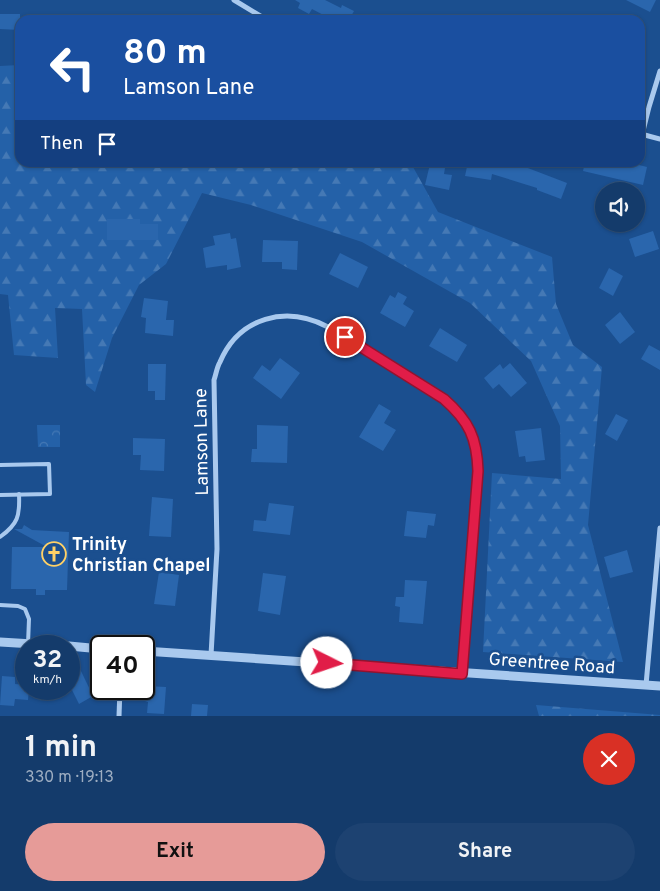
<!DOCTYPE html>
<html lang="en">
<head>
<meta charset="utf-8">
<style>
	body { margin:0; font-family:Overpass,sans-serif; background:#1d4271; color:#f1f3f6; height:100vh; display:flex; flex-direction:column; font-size:19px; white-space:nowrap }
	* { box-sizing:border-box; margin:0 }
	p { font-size:16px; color:#9dadc1 }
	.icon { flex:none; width:28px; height:28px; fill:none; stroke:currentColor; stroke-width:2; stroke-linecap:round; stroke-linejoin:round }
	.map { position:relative; height:716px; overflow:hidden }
	.sheet { display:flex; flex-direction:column; background:#143b6b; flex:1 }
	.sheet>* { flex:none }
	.banner { position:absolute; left:15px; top:15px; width:630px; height:152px; border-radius:15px; box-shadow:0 1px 4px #0004,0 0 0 1px #33557e; background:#1a4fa0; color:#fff; overflow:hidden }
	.tools { position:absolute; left:595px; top:182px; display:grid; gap:10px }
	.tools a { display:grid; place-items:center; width:50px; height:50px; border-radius:50%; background:#143b6b; box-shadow:0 1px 4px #0004,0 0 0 1px #33557e; font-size:25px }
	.speed { position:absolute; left:15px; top:635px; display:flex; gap:10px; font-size:25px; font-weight:700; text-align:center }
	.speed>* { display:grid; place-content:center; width:65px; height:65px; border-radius:50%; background:#143b6b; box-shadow:0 1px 4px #0004,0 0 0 1px #33557e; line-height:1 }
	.speed small { font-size:12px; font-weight:400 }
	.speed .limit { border:2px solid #111; border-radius:8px; background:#fff; color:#111 }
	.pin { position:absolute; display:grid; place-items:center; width:42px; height:42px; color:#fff; margin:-21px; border:2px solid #fff; border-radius:50%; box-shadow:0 1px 5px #0007 }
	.me { position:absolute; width:55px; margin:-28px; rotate:94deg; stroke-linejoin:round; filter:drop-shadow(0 0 4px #0008) }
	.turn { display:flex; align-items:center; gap:18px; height:105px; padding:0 25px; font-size:22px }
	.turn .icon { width:65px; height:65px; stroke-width:2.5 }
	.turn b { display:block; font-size:35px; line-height:42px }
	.then { display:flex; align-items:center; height:48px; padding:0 25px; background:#0003; gap:10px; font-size:19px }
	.round { display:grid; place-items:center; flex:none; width:52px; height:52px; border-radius:26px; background:#1d4271 }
	.head { display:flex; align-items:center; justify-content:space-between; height:85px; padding:0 25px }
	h1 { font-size:30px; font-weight:700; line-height:38px }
	.primary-button { display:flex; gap:10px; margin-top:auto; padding:10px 25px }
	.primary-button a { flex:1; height:58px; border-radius:30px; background:#e69b98; color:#111; font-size:20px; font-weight:700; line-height:58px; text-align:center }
	.primary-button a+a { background:#1d4271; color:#f1f3f6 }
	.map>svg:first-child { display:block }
</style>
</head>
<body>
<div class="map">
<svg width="660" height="716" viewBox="0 0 660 716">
	<defs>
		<pattern id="forest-firs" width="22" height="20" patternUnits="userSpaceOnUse" patternTransform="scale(1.25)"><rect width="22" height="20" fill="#2461a8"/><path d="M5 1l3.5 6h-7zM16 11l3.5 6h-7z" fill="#4579b5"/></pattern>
		<pattern id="park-crowns" width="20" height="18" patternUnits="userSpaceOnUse" patternTransform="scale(1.25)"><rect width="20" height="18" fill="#2461a8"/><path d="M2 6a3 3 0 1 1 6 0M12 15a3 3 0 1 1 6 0" fill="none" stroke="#4579b5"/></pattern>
	</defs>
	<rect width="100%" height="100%" fill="#1b4f8f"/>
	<g fill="url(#forest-firs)">
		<polygon points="20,65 20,162 405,162 413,167 438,212 552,257 556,304 573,345 602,367 588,525 623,662 483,652 492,473 561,479 560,426 531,361 470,303 362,242 251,205 202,193 166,264 139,285 112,338 95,392 86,385 82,309 55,308 58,358 14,355 8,295 0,294 0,66"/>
		<polygon points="536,705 660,715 660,716 539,716"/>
	</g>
	<polygon fill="url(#park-crowns)" points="37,425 60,425 60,447 38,447"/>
	<g fill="#2a66ad">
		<polygon points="295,0 325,0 341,8 342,5 354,11 349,20 333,20 312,9 309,14 298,8 300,3"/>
		<polygon points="626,0 656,0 650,12"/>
		<polygon points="0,14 20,14 20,30 0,29"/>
		<polygon points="468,162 521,162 520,165 567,183 561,199 537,190 537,188 492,174 491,180 465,176"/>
		<polygon points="585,162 627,162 647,167 643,185 583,171"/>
		<polygon points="430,164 445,168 444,174 452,175 449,190 425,185"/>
		<polygon points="107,219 140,219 140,224 158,224 158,240 107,240"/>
		<polygon points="653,231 659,249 635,257 629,239"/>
		<polygon points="230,233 231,239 236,238 241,267 227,270 227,265 206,268 203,248 215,245 213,236"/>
		<polygon points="263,240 298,241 297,270 282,269 282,262 262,262"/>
		<polygon points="340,253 368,267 358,288 329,274"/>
		<polygon points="609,268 623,276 613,296 599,288"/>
		<polygon points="398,292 407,297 403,304 414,311 405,327 380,313 390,295 395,298"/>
		<polygon points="144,298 168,301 166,320 174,320 173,336 145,333 146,318 141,317"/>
		<polygon points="620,312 635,332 620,344 605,325"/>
		<polygon points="440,328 467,345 457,362 429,346"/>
		<polygon points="649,345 660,351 660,370 641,359"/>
		<polygon points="280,358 300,373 281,399 253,378 262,365 270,371"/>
		<polygon points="510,363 527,383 511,397 499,384 493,389 484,378 500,364 503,369"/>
		<polygon points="148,364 166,364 165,400 155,400 155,391 148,391"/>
		<polygon points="379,404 391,411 384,423 396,430 383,451 359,437"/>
		<polygon points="616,414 628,420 617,441 605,434"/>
		<polygon points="257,425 288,426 287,463 251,462 252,449 257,449"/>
		<polygon points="541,428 545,460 526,462 525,456 519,457 515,431"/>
		<polygon points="133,438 165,439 164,471 140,470 141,455 133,455"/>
		<polygon points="152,497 173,499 171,537 149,536"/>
		<polygon points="269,503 294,506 290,535 253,531 254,520 266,521"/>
		<polygon points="407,511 436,514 434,526 428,525 426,538 404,536"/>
		<polygon points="24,525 32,530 69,532 67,590 45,590 45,595 36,595 36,589 11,589 12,547 47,547 14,529 22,529"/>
		<polygon points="627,550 633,572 610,578 604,557"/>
		<polygon points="159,572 179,575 175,606 154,604"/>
		<polygon points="263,573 286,576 280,615 258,611"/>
		<polygon points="405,580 427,581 423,624 399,622 400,607 395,606 396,597 404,597"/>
		<polygon points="80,669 93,696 79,704 69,684 69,675"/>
		<polygon points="2,676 15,677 15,684 26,685 26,689 29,689 28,700 15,699 14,706 0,705"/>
		<polygon points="146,686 166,687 164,714 147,713 148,702 145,701"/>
		<polygon points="192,704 208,705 207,716 191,716"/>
	</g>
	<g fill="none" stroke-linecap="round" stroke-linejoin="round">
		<g stroke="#a9c9ee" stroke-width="4">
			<polyline points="0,465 49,464 50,494 0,495"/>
			<path d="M0,537C18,524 20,516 19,494"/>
			<polyline points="0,605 18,606 25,609 29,619 28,644"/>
		</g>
		<g stroke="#a9c9ee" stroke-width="5">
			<polyline points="234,0 267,20"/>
			<polyline points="641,134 660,139"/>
			<polyline points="642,135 649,107 660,71"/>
			<path d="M211,655L217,549L214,380C216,374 217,367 220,362C239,317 286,305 328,327C349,337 369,352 389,365C414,380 448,395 465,420C475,436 477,453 478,471L462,674"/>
			<polyline points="646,685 660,528"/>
			<polyline points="119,716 120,689"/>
		</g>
		<g stroke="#a9c9ee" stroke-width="9">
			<polyline points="0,642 66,646"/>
			<polyline points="69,646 101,649"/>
			<polyline points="144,651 660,686"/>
		</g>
	</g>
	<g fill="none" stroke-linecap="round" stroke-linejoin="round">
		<g stroke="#92132f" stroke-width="12">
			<path id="route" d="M327,663L462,674L478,471C477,438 469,421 444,399L345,337"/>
		</g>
		<use href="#route" stroke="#e11d48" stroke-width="9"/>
	</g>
	<defs>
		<g id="church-ring" transform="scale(1.25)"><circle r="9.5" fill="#1b4f8f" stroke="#ffd166" stroke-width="1.5"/><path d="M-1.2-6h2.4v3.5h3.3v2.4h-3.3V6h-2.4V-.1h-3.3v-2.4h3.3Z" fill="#ffd166"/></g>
	</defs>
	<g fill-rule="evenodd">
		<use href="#church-ring" x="54" y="554"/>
	</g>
	<g text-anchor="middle" stroke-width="5" stroke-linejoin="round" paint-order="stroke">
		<g font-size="18" fill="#fff" stroke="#1b4f8f">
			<text transform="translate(201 442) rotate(-91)" y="6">Lamson Lane</text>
			<text transform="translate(552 663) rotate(4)" y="6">Greentree Road</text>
		</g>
		<g font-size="18" font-weight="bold" fill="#fff" stroke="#1b4f8f" text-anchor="start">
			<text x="72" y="550">Trinity<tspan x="72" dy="21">Christian Chapel</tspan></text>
		</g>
	</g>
</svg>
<div class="tools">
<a><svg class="icon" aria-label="sound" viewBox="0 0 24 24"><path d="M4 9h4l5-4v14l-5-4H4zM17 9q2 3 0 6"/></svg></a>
</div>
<div class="speed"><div>32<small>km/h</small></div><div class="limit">40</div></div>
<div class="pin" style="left:345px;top:337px;background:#d93025"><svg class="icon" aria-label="arrive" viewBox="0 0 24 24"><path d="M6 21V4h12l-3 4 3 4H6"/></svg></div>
<svg class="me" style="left:327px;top:663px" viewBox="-20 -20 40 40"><circle r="19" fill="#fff"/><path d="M0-13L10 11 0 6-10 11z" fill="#e11d48"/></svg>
<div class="banner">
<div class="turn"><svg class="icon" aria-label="left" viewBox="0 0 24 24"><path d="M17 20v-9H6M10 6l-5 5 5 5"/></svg><div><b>80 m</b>Lamson Lane</div></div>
<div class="then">Then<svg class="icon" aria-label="arrive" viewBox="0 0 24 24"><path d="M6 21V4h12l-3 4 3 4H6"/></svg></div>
</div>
</div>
<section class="sheet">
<div class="head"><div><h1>1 min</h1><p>330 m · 19:13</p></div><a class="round" style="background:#d93025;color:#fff"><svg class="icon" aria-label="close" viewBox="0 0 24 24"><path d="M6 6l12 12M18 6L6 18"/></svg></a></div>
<div class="primary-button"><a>Exit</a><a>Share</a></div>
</section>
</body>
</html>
